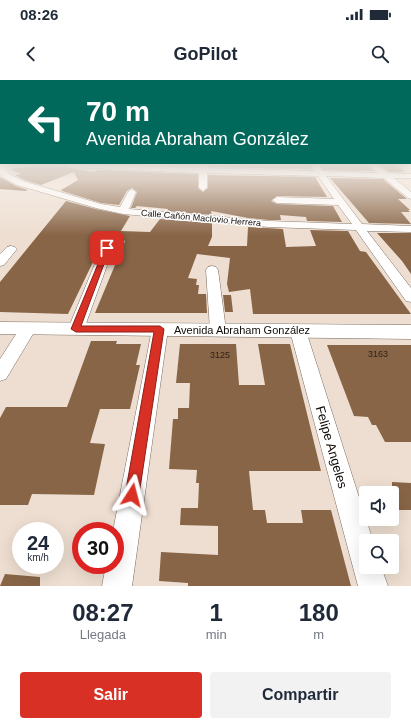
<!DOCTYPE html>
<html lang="es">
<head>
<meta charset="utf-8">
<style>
	body { margin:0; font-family:Helvetica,sans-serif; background:#f2f2f3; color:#1f2937; height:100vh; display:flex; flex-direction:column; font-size:15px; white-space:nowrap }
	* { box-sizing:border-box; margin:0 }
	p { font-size:13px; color:#747a83 }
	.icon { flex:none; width:22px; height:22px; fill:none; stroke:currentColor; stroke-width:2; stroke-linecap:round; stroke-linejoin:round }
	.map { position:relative; height:506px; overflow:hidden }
	.details { display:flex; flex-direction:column; background:#fff; flex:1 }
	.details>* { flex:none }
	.top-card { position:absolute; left:0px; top:0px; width:411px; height:84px; box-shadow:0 4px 16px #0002; background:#00695c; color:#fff; overflow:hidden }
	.buttons { position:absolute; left:359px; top:406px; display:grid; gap:8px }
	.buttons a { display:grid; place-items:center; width:40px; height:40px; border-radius:4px; background:#fff; box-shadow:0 4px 16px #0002; font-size:20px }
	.speed { position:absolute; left:12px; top:442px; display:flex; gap:8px; font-size:20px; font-weight:700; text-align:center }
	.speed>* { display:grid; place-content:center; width:52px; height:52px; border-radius:50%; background:#fff; box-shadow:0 4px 16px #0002; line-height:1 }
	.speed small { font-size:10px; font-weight:400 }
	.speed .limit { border:6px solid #d22; background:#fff; color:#111 }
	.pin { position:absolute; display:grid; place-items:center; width:34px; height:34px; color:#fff; margin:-17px; border-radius:8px; box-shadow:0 2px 6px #0006 }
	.me { position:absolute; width:44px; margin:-22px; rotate:9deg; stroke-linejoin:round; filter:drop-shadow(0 0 3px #0008) }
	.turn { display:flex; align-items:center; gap:14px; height:84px; padding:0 20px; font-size:18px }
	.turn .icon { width:52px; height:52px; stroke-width:2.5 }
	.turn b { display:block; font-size:28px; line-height:34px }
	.eta { display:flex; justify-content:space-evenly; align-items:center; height:68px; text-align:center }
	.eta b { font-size:24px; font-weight:800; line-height:28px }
	.cta { display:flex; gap:8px; margin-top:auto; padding:8px 20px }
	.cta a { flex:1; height:46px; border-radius:4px; background:#d93025; color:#fff; font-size:16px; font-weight:800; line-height:46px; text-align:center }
	.cta a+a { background:#f2f2f3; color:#1f2937 }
	.status { display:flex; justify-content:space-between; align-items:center; height:28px; padding:0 20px; background:#fff; direction:ltr }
	.status svg { height:11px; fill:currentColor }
	header { display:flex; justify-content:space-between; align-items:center; height:52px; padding:0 20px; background:#fff; font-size:18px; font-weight:800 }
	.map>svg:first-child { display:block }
</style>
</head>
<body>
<div class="status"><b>08:26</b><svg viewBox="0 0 49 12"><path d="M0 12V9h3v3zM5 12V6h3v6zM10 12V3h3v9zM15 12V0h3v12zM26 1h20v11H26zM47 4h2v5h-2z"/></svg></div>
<header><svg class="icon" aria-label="back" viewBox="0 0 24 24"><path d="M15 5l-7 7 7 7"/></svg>GoPilot<svg class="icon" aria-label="search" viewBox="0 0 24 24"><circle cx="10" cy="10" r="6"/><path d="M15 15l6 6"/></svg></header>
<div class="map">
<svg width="411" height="506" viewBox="0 0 411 506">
	<rect width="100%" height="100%" fill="#eeded1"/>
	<g fill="#886547">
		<polygon points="115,84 198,84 198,86"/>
		<polygon points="208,84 367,84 374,91 323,90 319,84 311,87 311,89 208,87"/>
		<polygon points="378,84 393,84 405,92 389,92"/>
		<polygon points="37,86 64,87 94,92 97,90 198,94 198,108 203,112 208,108 208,95 315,97 327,117 277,116 271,121 277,124 333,126 342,142 307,141 306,137 280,135 281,140 269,140 248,138 211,131 212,135 167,131 168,129 137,126 135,128 131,128 137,112 132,108 127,111 119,125 101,123 62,111 61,110 78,100 74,92 41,105 24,100 15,95 21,94 10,89"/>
		<polygon points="0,97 16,106 28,110 25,111 0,109"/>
		<polygon points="330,98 383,99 407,119 398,119 410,130 408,130 410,132 401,132 411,144 369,143"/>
		<polygon points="66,121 96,129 130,136 121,151 150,152 160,139 212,143 212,157 208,166 247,166 248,147 283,149 286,167 316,166 310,150 348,151 360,171 366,172 411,234 253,234 250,209 229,212 227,204 230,178 197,174 188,198 197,199 196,205 199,205 198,214 206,214 207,233 95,233 125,161 107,153 68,234 0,232 0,202"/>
		<polygon points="377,153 411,153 411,194 402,181"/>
		<polygon points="223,215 231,215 233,232 225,232"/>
		<polygon points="91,261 117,261 116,264 141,264 136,285 140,285 130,329 100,329 90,363 105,364 94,415 32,414 28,425 0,425 0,338 6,327 67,327"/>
		<polygon points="180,264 236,264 239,305 265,305 258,264 290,264 321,391 249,391 253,430 265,430 267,443 303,443 301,430 331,430 351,506 188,506 188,503 159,501 161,472 218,475 218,446 180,445 181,428 198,428 199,403 196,403 197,390 169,389 173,339 178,339 178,328 189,328 190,303 176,303"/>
		<polygon points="327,265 411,265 411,362 385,362 376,345 372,345 368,337 354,336"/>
		<polygon points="392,402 411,403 411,430 392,430"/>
		<polygon points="5,494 40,497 40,506 0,506"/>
	</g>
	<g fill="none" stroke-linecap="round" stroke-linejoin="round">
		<g stroke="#796c60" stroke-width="1">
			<g id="minor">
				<polygon points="65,84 199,88 199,84 207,84 207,88 315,91 312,88 316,86 319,86 322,91 378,93 368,84 376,84 388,93 411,94 411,98 394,98 411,112 411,119 408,118 384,98 326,96 362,144 411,146 411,152 367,151 411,208 411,222 406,221 356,150 269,147 123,134 96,128 17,105 4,98 0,93 0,86 3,86 10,94 23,101 101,124 120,127 128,112 132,109 136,112 129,129 269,141 352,144 338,125 277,123 272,120 277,117 334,119 318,96 207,93 207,108 203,111 199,108 199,93 68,87 65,87"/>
				<polygon points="11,166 15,167 17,169 4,185 0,186 0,174 7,167"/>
				<polygon points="107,166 111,167 113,169 84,249 82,253 76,254 70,253 68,249 101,169 103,167"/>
				<polygon points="212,186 216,187 218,190 226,250 224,254 218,255 212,254 210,250 206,190 208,187"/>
				<polygon points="28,244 34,245 36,249 6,299 0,301 0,279 22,245"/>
				<polygon points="160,244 166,245 168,249 132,506 102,506 106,485 115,485 115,451 113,451 152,249 154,245"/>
				<polygon points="298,246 304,247 306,251 373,461 366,461 366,487 381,487 388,506 358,506 290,251 292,247"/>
			</g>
		</g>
		<g stroke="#796c60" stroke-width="1">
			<polygon id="major" points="0,242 411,245 411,259 0,254"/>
		</g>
		<use href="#minor" fill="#fff" fill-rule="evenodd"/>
		<use href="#major" fill="#fff" fill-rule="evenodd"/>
	</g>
	<linearGradient id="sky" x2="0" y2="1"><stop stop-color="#90bae9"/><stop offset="0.54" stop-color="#f7f0ea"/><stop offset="1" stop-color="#f7f0ea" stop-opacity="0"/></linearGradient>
	<rect width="411" height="155" fill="url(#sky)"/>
	<polygon fill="#d93025" stroke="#8d1f18" points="105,167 110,168 81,246 160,246 164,249 139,415 137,420 132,422 127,420 125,415 154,252 76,252 71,249"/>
	<g text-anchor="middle" stroke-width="3" stroke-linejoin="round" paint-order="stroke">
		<g font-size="9" fill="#110c08" stroke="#fff">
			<text transform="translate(201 138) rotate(5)" y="3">Calle Cañón Maclovio Herrera</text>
		</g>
		<g font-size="9" fill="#2f2218">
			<text x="378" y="277">3163</text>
			<text x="220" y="278">3125</text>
		</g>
		<g font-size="11" fill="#110c08" stroke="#fff">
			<text x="242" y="254">Avenida Abraham González</text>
		</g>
		<g font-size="13" fill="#110c08" stroke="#fff">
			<text transform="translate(332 367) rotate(74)" y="5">Felipe Angeles</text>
		</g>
	</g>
</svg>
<div class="buttons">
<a><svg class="icon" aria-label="sound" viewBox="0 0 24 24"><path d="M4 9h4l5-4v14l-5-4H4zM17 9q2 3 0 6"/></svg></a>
<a><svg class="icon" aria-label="search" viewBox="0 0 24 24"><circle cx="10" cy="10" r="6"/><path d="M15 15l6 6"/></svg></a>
</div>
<div class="speed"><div>24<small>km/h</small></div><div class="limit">30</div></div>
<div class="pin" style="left:107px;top:168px;background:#d93025"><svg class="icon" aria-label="arrive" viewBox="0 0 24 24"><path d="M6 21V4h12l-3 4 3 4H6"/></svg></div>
<svg class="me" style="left:132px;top:415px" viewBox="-20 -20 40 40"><path d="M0-17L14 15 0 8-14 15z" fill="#d93025" stroke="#fff" stroke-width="4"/></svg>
<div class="top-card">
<div class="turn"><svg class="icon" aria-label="left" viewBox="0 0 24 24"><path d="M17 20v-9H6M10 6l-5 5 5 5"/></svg><div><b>70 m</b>Avenida Abraham González</div></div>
</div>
</div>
<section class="details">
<div class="eta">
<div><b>08:27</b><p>Llegada</p></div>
<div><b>1</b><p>min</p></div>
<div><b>180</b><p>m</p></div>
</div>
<div class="cta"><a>Salir</a><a>Compartir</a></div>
</section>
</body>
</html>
